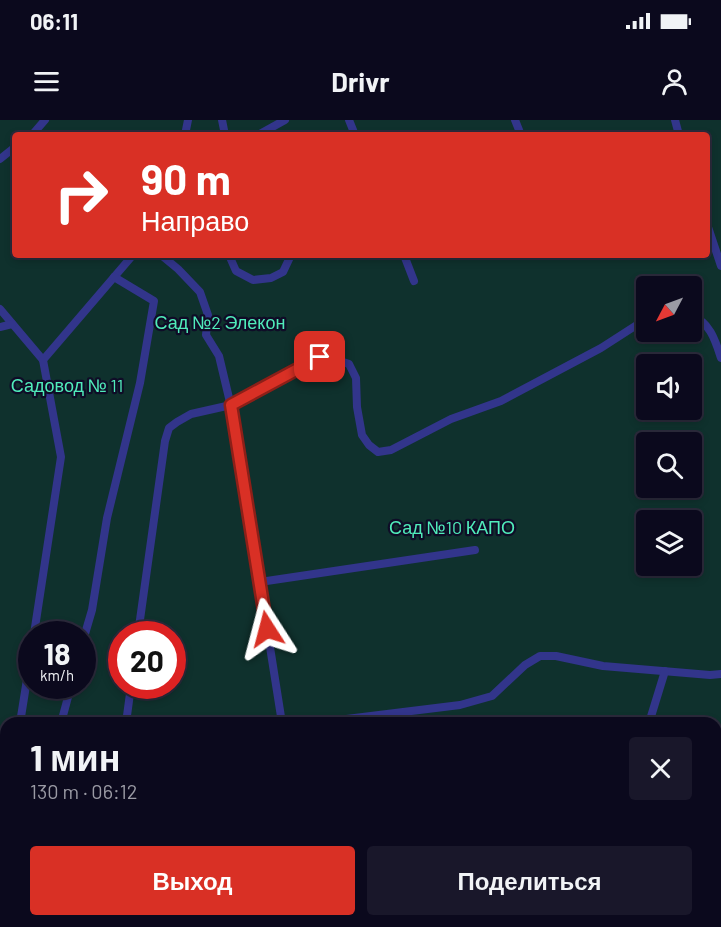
<!DOCTYPE html>
<html lang="ru">
<head>
<meta charset="utf-8">
<style>
	body { margin:0; font-family:Barlow,sans-serif; background:#19172a; color:#f1f3f6; height:100vh; display:flex; flex-direction:column; font-size:22px; white-space:nowrap }
	* { box-sizing:border-box; margin:0 }
	p { font-size:20px; color:#9a9aa4 }
	.icon { flex:none; width:33px; height:33px; fill:none; stroke:currentColor; stroke-width:2; stroke-linecap:round; stroke-linejoin:round }
	.map { position:relative; flex:1; overflow:hidden }
	.panel { position:absolute; left:0px; top:597px; width:722px; height:210px; display:flex; flex-direction:column; background:#0b091d; border-radius:18px 18px 0 0; box-shadow:0 3px 9px #0003,0 0 0 2px #2b2a3b }
	.panel>* { flex:none }
	.hud { position:absolute; left:12px; top:12px; width:698px; height:126px; border-radius:6px; box-shadow:0 3px 9px #0003,0 0 0 2px #2b2a3b; background:#d93025; color:#fff; overflow:hidden }
	.needle { width:39px; rotate:229deg }
	.fabs { position:absolute; left:636px; top:156px; display:grid; gap:12px }
	.fabs a { display:grid; place-items:center; width:66px; height:66px; border-radius:6px; background:#0b091d; box-shadow:0 3px 9px #0003,0 0 0 2px #2b2a3b; font-size:30px }
	.speed { position:absolute; left:18px; top:501px; display:flex; gap:12px; font-size:30px; font-weight:700; text-align:center }
	.speed>* { display:grid; place-content:center; width:78px; height:78px; border-radius:50%; background:#0b091d; box-shadow:0 3px 9px #0003,0 0 0 2px #2b2a3b; line-height:1 }
	.speed small { font-size:15px; font-weight:400 }
	.speed .limit { border:9px solid #d22; background:#fff; color:#111 }
	.pin { position:absolute; display:grid; place-items:center; width:51px; height:51px; color:#fff; margin:-26px; border-radius:12px; box-shadow:0 3px 9px #0006 }
	.me { position:absolute; width:66px; margin:-33px; rotate:351deg; stroke-linejoin:round; filter:drop-shadow(0 0 4px #0008) }
	.turn { display:flex; align-items:center; gap:21px; height:126px; padding:0 30px; font-size:27px }
	.turn .icon { width:78px; height:78px; stroke-width:2.5 }
	.turn b { display:block; font-size:42px; line-height:51px }
	.round { display:grid; place-items:center; flex:none; width:63px; height:63px; border-radius:6px; background:#19172a }
	.headline { display:flex; align-items:center; justify-content:space-between; height:102px; padding:0 30px }
	h1 { font-size:36px; font-weight:700; line-height:45px }
	.primary-button { display:flex; gap:12px; margin-top:auto; padding:12px 30px }
	.primary-button a { flex:1; height:69px; border-radius:6px; background:#d93025; color:#fff; font-size:24px; font-weight:700; line-height:69px; text-align:center }
	.primary-button a+a { background:#19172a; color:#f1f3f6 }
	.status { display:flex; justify-content:space-between; align-items:center; height:42px; padding:0 30px; background:#0b091d; direction:ltr }
	.status svg { height:16px; fill:currentColor }
	header { display:flex; justify-content:space-between; align-items:center; height:78px; padding:0 30px; background:#0b091d; font-size:27px; font-weight:700 }
	.map>svg:first-child { display:block }
</style>
</head>
<body>
<div class="status"><b>06:11</b><svg viewBox="0 0 49 12"><path d="M0 12V9h3v3zM5 12V6h3v6zM10 12V3h3v9zM15 12V0h3v12zM26 1h20v11H26zM47 4h2v5h-2z"/></svg></div>
<header><svg class="icon" aria-label="menu" viewBox="0 0 24 24"><path d="M4 6h16M4 12h16M4 18h16"/></svg>Drivr<svg class="icon" aria-label="person" viewBox="0 0 24 24"><circle cx="12" cy="8" r="4"/><path d="M4 21q1-7 8-7t8 7"/></svg></header>
<div class="map">
<svg width="721" height="807" viewBox="0 0 721 807">
	<rect width="100%" height="100%" fill="#0f0c27"/>
	<path fill="#0f312d" fill-rule="evenodd" d="M0,0H721V807H0ZM15,15H706V135H15ZM646,166H692V212H646ZM646,244H692V290H646ZM646,322H692V368H646ZM646,400H692V446H646ZM32,514H82V566H32ZM122,514H172V566H122ZM6,603H716V801H6Z"/>
	<g fill="none" stroke-linecap="round" stroke-linejoin="round">
		<g stroke="#32358b" stroke-width="8">
			<polyline points="222,0 225,15"/>
			<polyline points="349,0 355,15"/>
			<polyline points="515,0 521,15"/>
			<polyline points="675,0 679,15"/>
			<polyline points="32,15 45,0"/>
			<polyline points="185,15 188,0"/>
			<polyline points="258,15 285,0"/>
			<polyline points="0,39 15,27"/>
			<polyline points="706,101 721,146"/>
			<polyline points="161,135 178,149 200,172 208,195 206,215 219,236 234,299 282,603"/>
			<polyline points="229,135 236,151 253,160 271,158 283,152 291,135"/>
			<polyline points="404,135 414,161"/>
			<polyline points="0,189 43,240"/>
			<path d="M692,197C710,201 716,223 721,238"/>
			<polyline points="0,207 12,204"/>
			<polyline points="260,462 475,430"/>
			<polyline points="34,514 61,337 43,240 133,135"/>
			<path d="M138,514L165,321L169,308L177,302L191,294L231,285L307,242C323,235 333,238 349,244L356,258L357,287L362,315L369,325L378,332L391,330L451,299L501,281L601,228L646,199"/>
			<polyline points="82,524 92,490 107,398 140,263 154,181 114,157"/>
			<polyline points="20,603 32,528"/>
			<polyline points="61,603 71,566"/>
			<polyline points="126,603 131,566"/>
			<polyline points="314,603 460,585 492,576 525,545 540,536 556,536 603,546 710,555 721,554"/>
			<polyline points="649,603 665,551"/>
			<polyline points="716,708 721,708"/>
			<polyline points="0,735 6,696"/>
			<polyline points="303,801 303,807"/>
			<polyline points="25,807 25,801"/>
			<polyline points="96,807 97,801"/>
			<polyline points="558,807 560,801"/>
		</g>
	</g>
	<g fill="none" stroke-linecap="round" stroke-linejoin="round">
		<g stroke="#8d1f18" stroke-width="15">
			<polyline id="route" points="267,509 231,285 320,237"/>
		</g>
		<use href="#route" stroke="#d93025" stroke-width="10"/>
	</g>
	<g text-anchor="middle" stroke-width="4.5" stroke-linejoin="round" paint-order="stroke">
		<g font-size="18" fill="#50ecba" stroke="#0f0c27">
			<text x="220" y="209">Сад №2 Элекон</text>
			<text x="67" y="272">Садовод № 11</text>
			<text x="452" y="414">Сад №10 КАПО</text>
		</g>
	</g>
</svg>
<div class="fabs">
<a><svg class="needle" viewBox="-14 -14 28 28"><path d="M0-13l5 13h-10z" fill="#e53935"/><path d="M0 13l5-13h-10z" fill="#9a9aa4"/></svg></a>
<a><svg class="icon" aria-label="sound" viewBox="0 0 24 24"><path d="M4 9h4l5-4v14l-5-4H4zM17 9q2 3 0 6"/></svg></a>
<a><svg class="icon" aria-label="search" viewBox="0 0 24 24"><circle cx="10" cy="10" r="6"/><path d="M15 15l6 6"/></svg></a>
<a><svg class="icon" aria-label="layers" viewBox="0 0 24 24"><path d="M12 4l9 5-9 5-9-5zM3 14l9 5 9-5"/></svg></a>
</div>
<div class="speed"><div>18<small>km/h</small></div><div class="limit">20</div></div>
<div class="pin" style="left:320px;top:237px;background:#d93025"><svg class="icon" aria-label="arrive" viewBox="0 0 24 24"><path d="M6 21V4h12l-3 4 3 4H6"/></svg></div>
<svg class="me" style="left:267px;top:509px" viewBox="-20 -20 40 40"><path d="M0-17L14 15 0 8-14 15z" fill="#d93025" stroke="#fff" stroke-width="4"/></svg>
<div class="hud">
<div class="turn"><svg class="icon" aria-label="right" viewBox="0 0 24 24"><path d="M7 20v-9h11M14 6l5 5-5 5"/></svg><div><b>90 m</b>Направо</div></div>
</div>
<section class="panel">
<div class="headline"><div><h1>1 мин</h1><p>130 m · 06:12</p></div><a class="round"><svg class="icon" aria-label="close" viewBox="0 0 24 24"><path d="M6 6l12 12M18 6L6 18"/></svg></a></div>
<div class="primary-button"><a>Выход</a><a>Поделиться</a></div>
</section>
</div>
</body>
</html>
